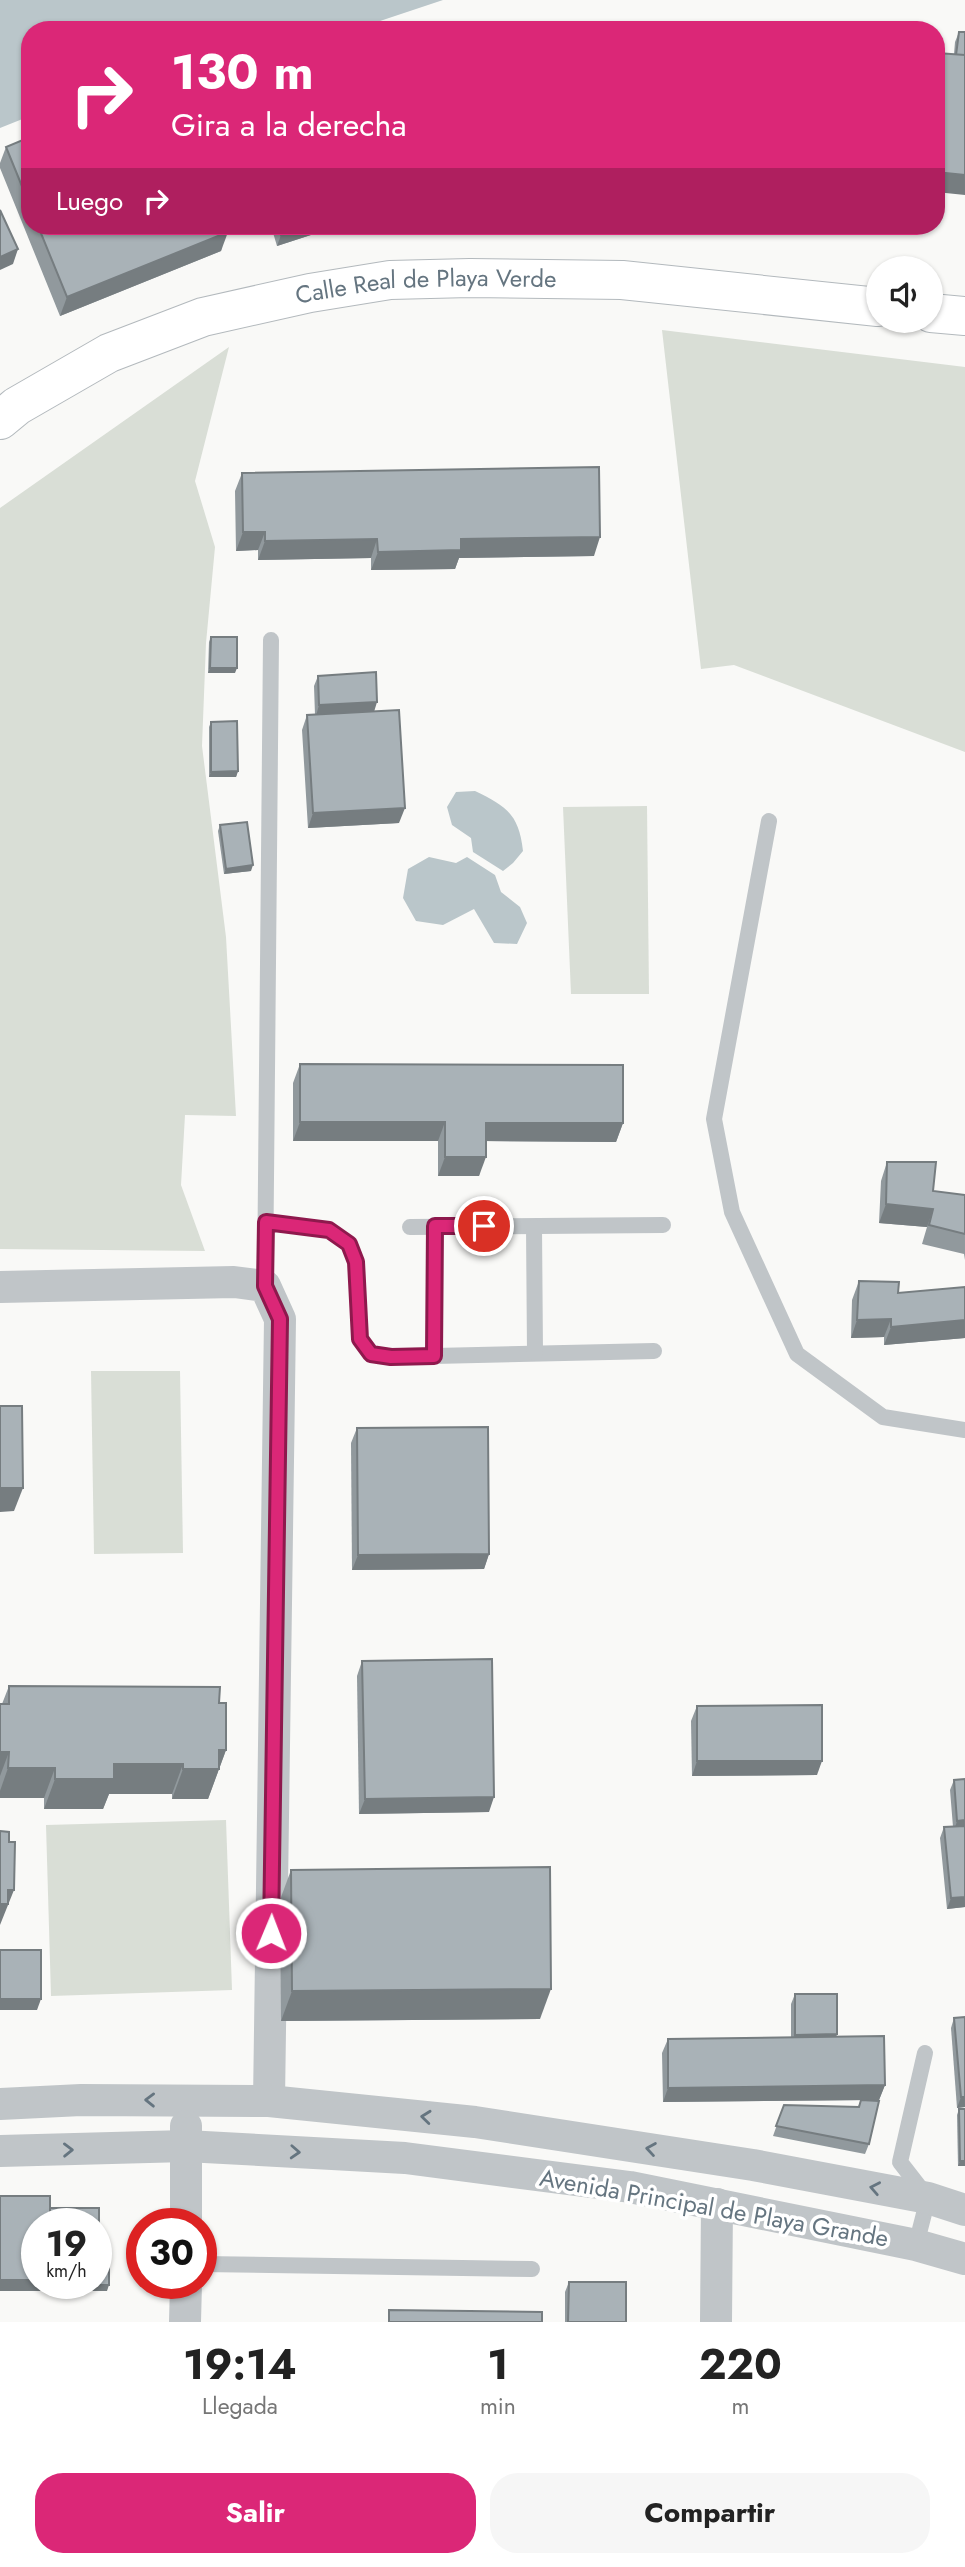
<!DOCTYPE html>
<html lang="es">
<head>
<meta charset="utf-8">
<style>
	body { margin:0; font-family:Jost,sans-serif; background:#f6f6f6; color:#222; height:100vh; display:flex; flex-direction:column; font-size:26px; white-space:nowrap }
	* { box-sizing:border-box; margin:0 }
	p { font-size:23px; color:#767676 }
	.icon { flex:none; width:38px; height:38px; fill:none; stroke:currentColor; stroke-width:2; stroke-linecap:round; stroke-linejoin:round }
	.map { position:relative; height:2322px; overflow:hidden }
	.drawer { display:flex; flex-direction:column; background:#fff; flex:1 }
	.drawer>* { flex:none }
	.top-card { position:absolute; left:21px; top:21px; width:924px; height:214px; border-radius:28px; box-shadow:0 2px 5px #0004; background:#db2777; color:#fff; overflow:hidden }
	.tools { position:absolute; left:866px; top:256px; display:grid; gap:14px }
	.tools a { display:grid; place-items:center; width:77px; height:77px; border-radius:50%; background:#fff; box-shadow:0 2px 5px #0004; font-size:35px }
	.speed { position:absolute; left:21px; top:2208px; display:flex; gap:14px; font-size:35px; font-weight:700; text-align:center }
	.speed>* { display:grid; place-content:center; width:91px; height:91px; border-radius:50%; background:#fff; box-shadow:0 2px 5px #0004; line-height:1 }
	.speed small { font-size:18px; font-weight:400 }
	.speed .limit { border:10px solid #d22; background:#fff; color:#111 }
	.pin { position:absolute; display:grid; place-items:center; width:60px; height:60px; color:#fff; margin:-30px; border:4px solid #fff; border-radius:50%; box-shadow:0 2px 7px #0007 }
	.me { position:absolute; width:77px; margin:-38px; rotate:1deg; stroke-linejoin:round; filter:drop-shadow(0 0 5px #0008) }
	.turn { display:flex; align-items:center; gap:24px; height:147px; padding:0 35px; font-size:32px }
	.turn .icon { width:91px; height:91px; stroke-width:2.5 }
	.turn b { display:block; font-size:49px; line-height:60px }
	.then { display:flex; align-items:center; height:66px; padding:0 35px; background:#0003; gap:14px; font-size:26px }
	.eta { display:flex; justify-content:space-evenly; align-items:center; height:119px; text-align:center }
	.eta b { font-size:42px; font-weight:700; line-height:49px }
	.button { display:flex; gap:14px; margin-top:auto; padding:14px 35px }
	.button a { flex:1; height:80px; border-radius:28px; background:#db2777; color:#fff; font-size:28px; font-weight:700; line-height:80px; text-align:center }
	.button a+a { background:#f6f6f6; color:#222 }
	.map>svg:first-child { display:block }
</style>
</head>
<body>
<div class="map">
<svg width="965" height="2322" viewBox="0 0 965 2322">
	<rect width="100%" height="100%" fill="#f9f9f7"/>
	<g fill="#d9ded6">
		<polygon points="662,330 965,367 965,752 734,665 701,669"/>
		<polygon points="229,347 195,481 215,547 206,643 202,746 226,937 236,1116 185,1115 181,1185 205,1251 0,1249 0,508"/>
		<polygon points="647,806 649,994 571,994 563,807"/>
		<polygon points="91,1371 180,1371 183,1553 94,1554"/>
		<polygon points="226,1820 232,1990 51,1996 46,1825"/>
	</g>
	<g fill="#bac6ca">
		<polygon points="0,0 443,0 353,30 30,30 30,116 0,128"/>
		<path d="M475,791C506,806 519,814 523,851L513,863L503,871L473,852L471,838L452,825L447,807L456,792Z"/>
		<polygon points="429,857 456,863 467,857 495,875 501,892 520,907 527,923 517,944 494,943 474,909 443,925 416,921 403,898 408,869"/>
	</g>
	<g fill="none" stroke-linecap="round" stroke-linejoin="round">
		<g stroke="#b3b9bd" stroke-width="40">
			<g id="secondary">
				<polyline points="931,313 965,316"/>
				<path id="s1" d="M0,420L17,406L109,353L203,317L310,293L390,280L470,278L622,280L878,307"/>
			</g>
		</g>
		<g stroke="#c0c5c8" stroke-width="16">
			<polyline points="769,821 714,1119 732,1212 797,1354 883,1417 965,1430"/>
			<polyline points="266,1222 329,1230 349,1244 356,1262 360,1339 371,1354 391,1357 654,1351"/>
			<polyline points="410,1227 663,1225"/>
			<polyline points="534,1227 535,1353"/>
			<polyline points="265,1286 271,640"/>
			<polyline points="434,1356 435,1225"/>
			<polyline points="916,2245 928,2198 900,2162 925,2053"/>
			<polyline points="201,2264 532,2269"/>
		</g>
		<g stroke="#c0c5c8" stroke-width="32">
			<polyline points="0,1287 234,1282 265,1286 280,1319 269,2101"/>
			<polyline points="0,2104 81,2100 269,2101 475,2122 753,2165 928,2198 965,2210"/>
			<polyline points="0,2151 186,2146 405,2158 630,2187 916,2245 965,2259"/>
			<polyline points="186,2224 186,2126"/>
			<polyline points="185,2322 186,2284"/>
			<polyline points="716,2322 717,2204"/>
		</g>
		<use href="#secondary" stroke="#fff" stroke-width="38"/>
	</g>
	<g fill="#91999d">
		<polygon points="959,32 936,192 936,55 937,53 954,54 955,42"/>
		<polygon points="30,137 30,226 226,226 221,251 60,316 0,168 0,163 6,147"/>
		<polygon points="271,226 320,226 317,233 277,246"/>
		<polygon points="242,473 594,556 459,558 455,569 371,570 371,558 258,560 258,550 236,551 235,491"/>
		<polygon points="211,637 235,673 208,673 209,642"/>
		<polygon points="318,676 374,712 399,823 308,828 302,730 307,715 315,715 314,686"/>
		<polygon points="211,722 238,771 236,777 209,777 209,727"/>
		<polygon points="220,825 251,871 224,874 218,831"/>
		<polygon points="300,1064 623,1123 616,1142 486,1141 479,1176 438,1176 438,1141 293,1141 293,1083"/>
		<polygon points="887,1162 933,1191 965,1195 965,1260 964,1254 922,1244 927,1227 879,1223 881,1181"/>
		<polygon points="859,1281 898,1293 965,1287 965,1338 884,1345 884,1337 851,1338 852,1300"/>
		<polygon points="357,1428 489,1554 484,1569 352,1570 351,1443"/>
		<polygon points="362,1661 489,1812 359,1814 357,1676"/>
		<polygon points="9,1686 219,1703 226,1750 208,1799 172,1799 172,1794 109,1794 103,1809 44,1809 44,1798 0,1798 0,1704 2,1704"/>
		<polygon points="697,1706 817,1775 692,1776 691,1721"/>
		<polygon points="965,1779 965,1907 947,1909 940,1838 944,1827 953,1827 950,1790 954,1780"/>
		<polygon points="291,1870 540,2019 281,2021 280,1900"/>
		<polygon points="795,1994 837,2034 836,2037 885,2085 879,2100 865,2100 869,2144 865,2154 773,2136 784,2105 858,2107 861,2100 663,2102 662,2053 668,2039 791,2037 791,2004"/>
		<polygon points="954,2018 965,2107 957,2108 951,2028"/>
		<polygon points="959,2109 965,2109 965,2166 958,2166 957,2115"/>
		<polygon points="569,2282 626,2322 565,2322 565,2292"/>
	</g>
	<g fill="#767d80">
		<polygon points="936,172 965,175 965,195 936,192"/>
		<polygon points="312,226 320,226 317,233 277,246 281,235"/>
		<polygon points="228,232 221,251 60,316 67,297"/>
		<polygon points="18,249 13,264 0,270 0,257"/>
		<polygon points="243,532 265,532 258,550 236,551"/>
		<polygon points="600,537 594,556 459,558 455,569 371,570 378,552 461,539"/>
		<polygon points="377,539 371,558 258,560 265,541"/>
		<polygon points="210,668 237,668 235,673 208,673"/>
		<polygon points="377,702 374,712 316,716 319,705"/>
		<polygon points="238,771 236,777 209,777 211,772"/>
		<polygon points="405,808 399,823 308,828 313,813"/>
		<polygon points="253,865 251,871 224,874 226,869"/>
		<polygon points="300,1122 445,1122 438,1141 293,1141"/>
		<polygon points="486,1123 623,1123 616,1142 479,1141"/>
		<polygon points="445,1157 486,1157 479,1176 438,1176"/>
		<polygon points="886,1204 933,1209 927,1227 879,1223"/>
		<polygon points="891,1319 884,1337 851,1338 857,1320"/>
		<polygon points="965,1320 965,1338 884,1345 891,1327"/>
		<polygon points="0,1488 23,1488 14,1511 0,1512"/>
		<polygon points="489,1554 484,1569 352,1570 358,1555"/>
		<polygon points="219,1750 226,1750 208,1799 172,1799 183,1769"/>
		<polygon points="0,1752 9,1752 0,1776"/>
		<polygon points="697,1761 822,1761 817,1775 692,1776"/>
		<polygon points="114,1764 183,1764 172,1794 109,1794 103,1809 44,1809 55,1779"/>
		<polygon points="8,1768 55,1768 44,1798 0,1798 0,1791"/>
		<polygon points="494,1797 489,1812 359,1814 365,1799"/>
		<polygon points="965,1820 965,1830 954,1831 957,1821"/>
		<polygon points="8,1890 14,1890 0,1925 0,1904"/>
		<polygon points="965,1897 965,1907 947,1909 951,1898"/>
		<polygon points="551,1989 540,2019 281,2021 292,1991"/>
		<polygon points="0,1999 41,1999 37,2010 0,2010"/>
		<polygon points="837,2034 833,2045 791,2045 795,2035"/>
		<polygon points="885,2085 879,2100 663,2102 668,2088"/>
		<polygon points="961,2097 965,2097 965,2107 957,2108"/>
		<polygon points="960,2161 965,2161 965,2166 958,2166"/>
		<polygon points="0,2280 37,2280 37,2284 109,2285 107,2291 0,2291"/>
	</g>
	<g fill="#a9b2b7" stroke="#767d80" stroke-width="2">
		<polygon points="959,32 965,32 965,55 956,55"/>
		<polygon points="937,53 965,55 965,175 936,172"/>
		<polygon points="30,137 30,206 6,147"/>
		<polygon points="0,210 18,249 0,257"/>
		<polygon points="38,226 226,226 228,232 67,297"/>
		<polygon points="278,226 312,226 281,235"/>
		<polygon points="599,467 600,537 461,539 461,550 378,552 377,539 265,541 265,532 243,532 242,473"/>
		<polygon points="211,637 237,637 237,668 210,668"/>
		<polygon points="376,672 377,702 319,705 318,676"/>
		<polygon points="399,710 405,808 313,813 307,715"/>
		<polygon points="237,721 238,771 211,772 211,722"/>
		<polygon points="247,822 253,865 226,869 220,825"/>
		<polygon points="300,1064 623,1065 623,1123 486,1123 486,1157 445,1157 445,1122 300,1122"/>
		<polygon points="887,1162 936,1162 933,1191 965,1195 965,1234 929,1225 933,1209 886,1204"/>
		<polygon points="859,1281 899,1282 898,1293 965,1287 965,1320 891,1327 891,1319 857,1320"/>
		<polygon points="0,1406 22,1406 23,1488 0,1488"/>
		<polygon points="488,1427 489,1554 358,1555 357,1428"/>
		<polygon points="492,1659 494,1797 365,1799 362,1661"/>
		<polygon points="9,1686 220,1687 219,1703 226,1703 226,1750 219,1750 219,1769 183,1769 183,1764 114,1764 114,1779 55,1779 55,1768 8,1768 9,1752 0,1752 0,1704 9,1704"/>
		<polygon points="822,1705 822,1761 697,1761 697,1706"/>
		<polygon points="965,1779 965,1820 957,1821 954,1780"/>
		<polygon points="965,1826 965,1897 951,1898 944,1827"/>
		<polygon points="0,1831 9,1832 9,1842 15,1842 14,1890 8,1890 8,1904 0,1904"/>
		<polygon points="550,1867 551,1989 292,1991 291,1870"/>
		<rect x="0" y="1950" width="41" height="49"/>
		<polygon points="795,1994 837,1994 837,2034 795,2035"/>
		<polygon points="965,2017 965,2097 961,2097 954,2018"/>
		<polygon points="884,2036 885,2085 668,2088 668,2039"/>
		<polygon points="861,2100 879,2101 869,2144 776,2126 784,2105 859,2107"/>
		<polygon points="959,2109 965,2109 965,2161 960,2161"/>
		<polygon points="0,2196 50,2196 50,2224 37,2224 37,2280 0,2280"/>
		<polygon points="50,2208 99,2208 99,2257 109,2257 109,2285 48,2285 48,2284 96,2284 96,2224 50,2224"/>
		<polygon points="569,2282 626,2282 626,2322 568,2322"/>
		<polygon points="389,2310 542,2312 542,2322 389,2322"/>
	</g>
	<defs><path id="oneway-chevron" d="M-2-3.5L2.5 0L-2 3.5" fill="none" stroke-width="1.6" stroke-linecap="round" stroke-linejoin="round" transform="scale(1.75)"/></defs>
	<g stroke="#657580">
		<use href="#oneway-chevron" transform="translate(150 2100) rotate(-179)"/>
		<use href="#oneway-chevron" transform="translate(426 2117) rotate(-174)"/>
		<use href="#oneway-chevron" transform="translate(651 2149) rotate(-171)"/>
		<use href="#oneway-chevron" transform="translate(68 2150) rotate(-1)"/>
		<use href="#oneway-chevron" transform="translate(295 2152) rotate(3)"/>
		<use href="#oneway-chevron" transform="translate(875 2188) rotate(-169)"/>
	</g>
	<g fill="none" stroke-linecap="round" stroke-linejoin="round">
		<g stroke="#8e194d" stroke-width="18">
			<polyline id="route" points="271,1933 280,1319 265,1286 266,1222 329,1230 349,1244 356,1262 360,1339 371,1354 391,1357 434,1356 435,1226 484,1226"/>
		</g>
		<use href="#route" stroke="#db2777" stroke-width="12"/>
	</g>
	<g text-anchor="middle" stroke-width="7" stroke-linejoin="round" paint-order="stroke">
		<g font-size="24" fill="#657580" stroke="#fff">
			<text dy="8" stroke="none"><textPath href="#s1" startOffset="455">Calle Real de Playa Verde</textPath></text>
			<text transform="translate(714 2208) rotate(10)" y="8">Avenida Principal de Playa Grande</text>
		</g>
	</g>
</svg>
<div class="tools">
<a><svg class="icon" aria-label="sound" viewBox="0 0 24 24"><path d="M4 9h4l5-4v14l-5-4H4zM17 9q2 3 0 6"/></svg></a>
</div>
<div class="speed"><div>19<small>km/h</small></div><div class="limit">30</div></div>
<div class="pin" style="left:484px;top:1226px;background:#d93025"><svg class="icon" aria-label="arrive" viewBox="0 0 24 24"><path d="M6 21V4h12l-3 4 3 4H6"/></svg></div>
<svg class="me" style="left:271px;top:1933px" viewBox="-20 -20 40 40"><circle r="17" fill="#db2777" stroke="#fff" stroke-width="3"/><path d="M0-11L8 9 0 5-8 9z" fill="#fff"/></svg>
<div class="top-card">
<div class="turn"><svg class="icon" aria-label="right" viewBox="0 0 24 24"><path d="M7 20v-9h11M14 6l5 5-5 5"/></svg><div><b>130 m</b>Gira a la derecha</div></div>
<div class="then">Luego<svg class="icon" aria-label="right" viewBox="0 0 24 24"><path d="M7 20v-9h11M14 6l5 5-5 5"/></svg></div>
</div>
</div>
<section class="drawer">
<div class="eta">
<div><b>19:14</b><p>Llegada</p></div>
<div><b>1</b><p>min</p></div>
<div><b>220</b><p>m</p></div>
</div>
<div class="button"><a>Salir</a><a>Compartir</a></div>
</section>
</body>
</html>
